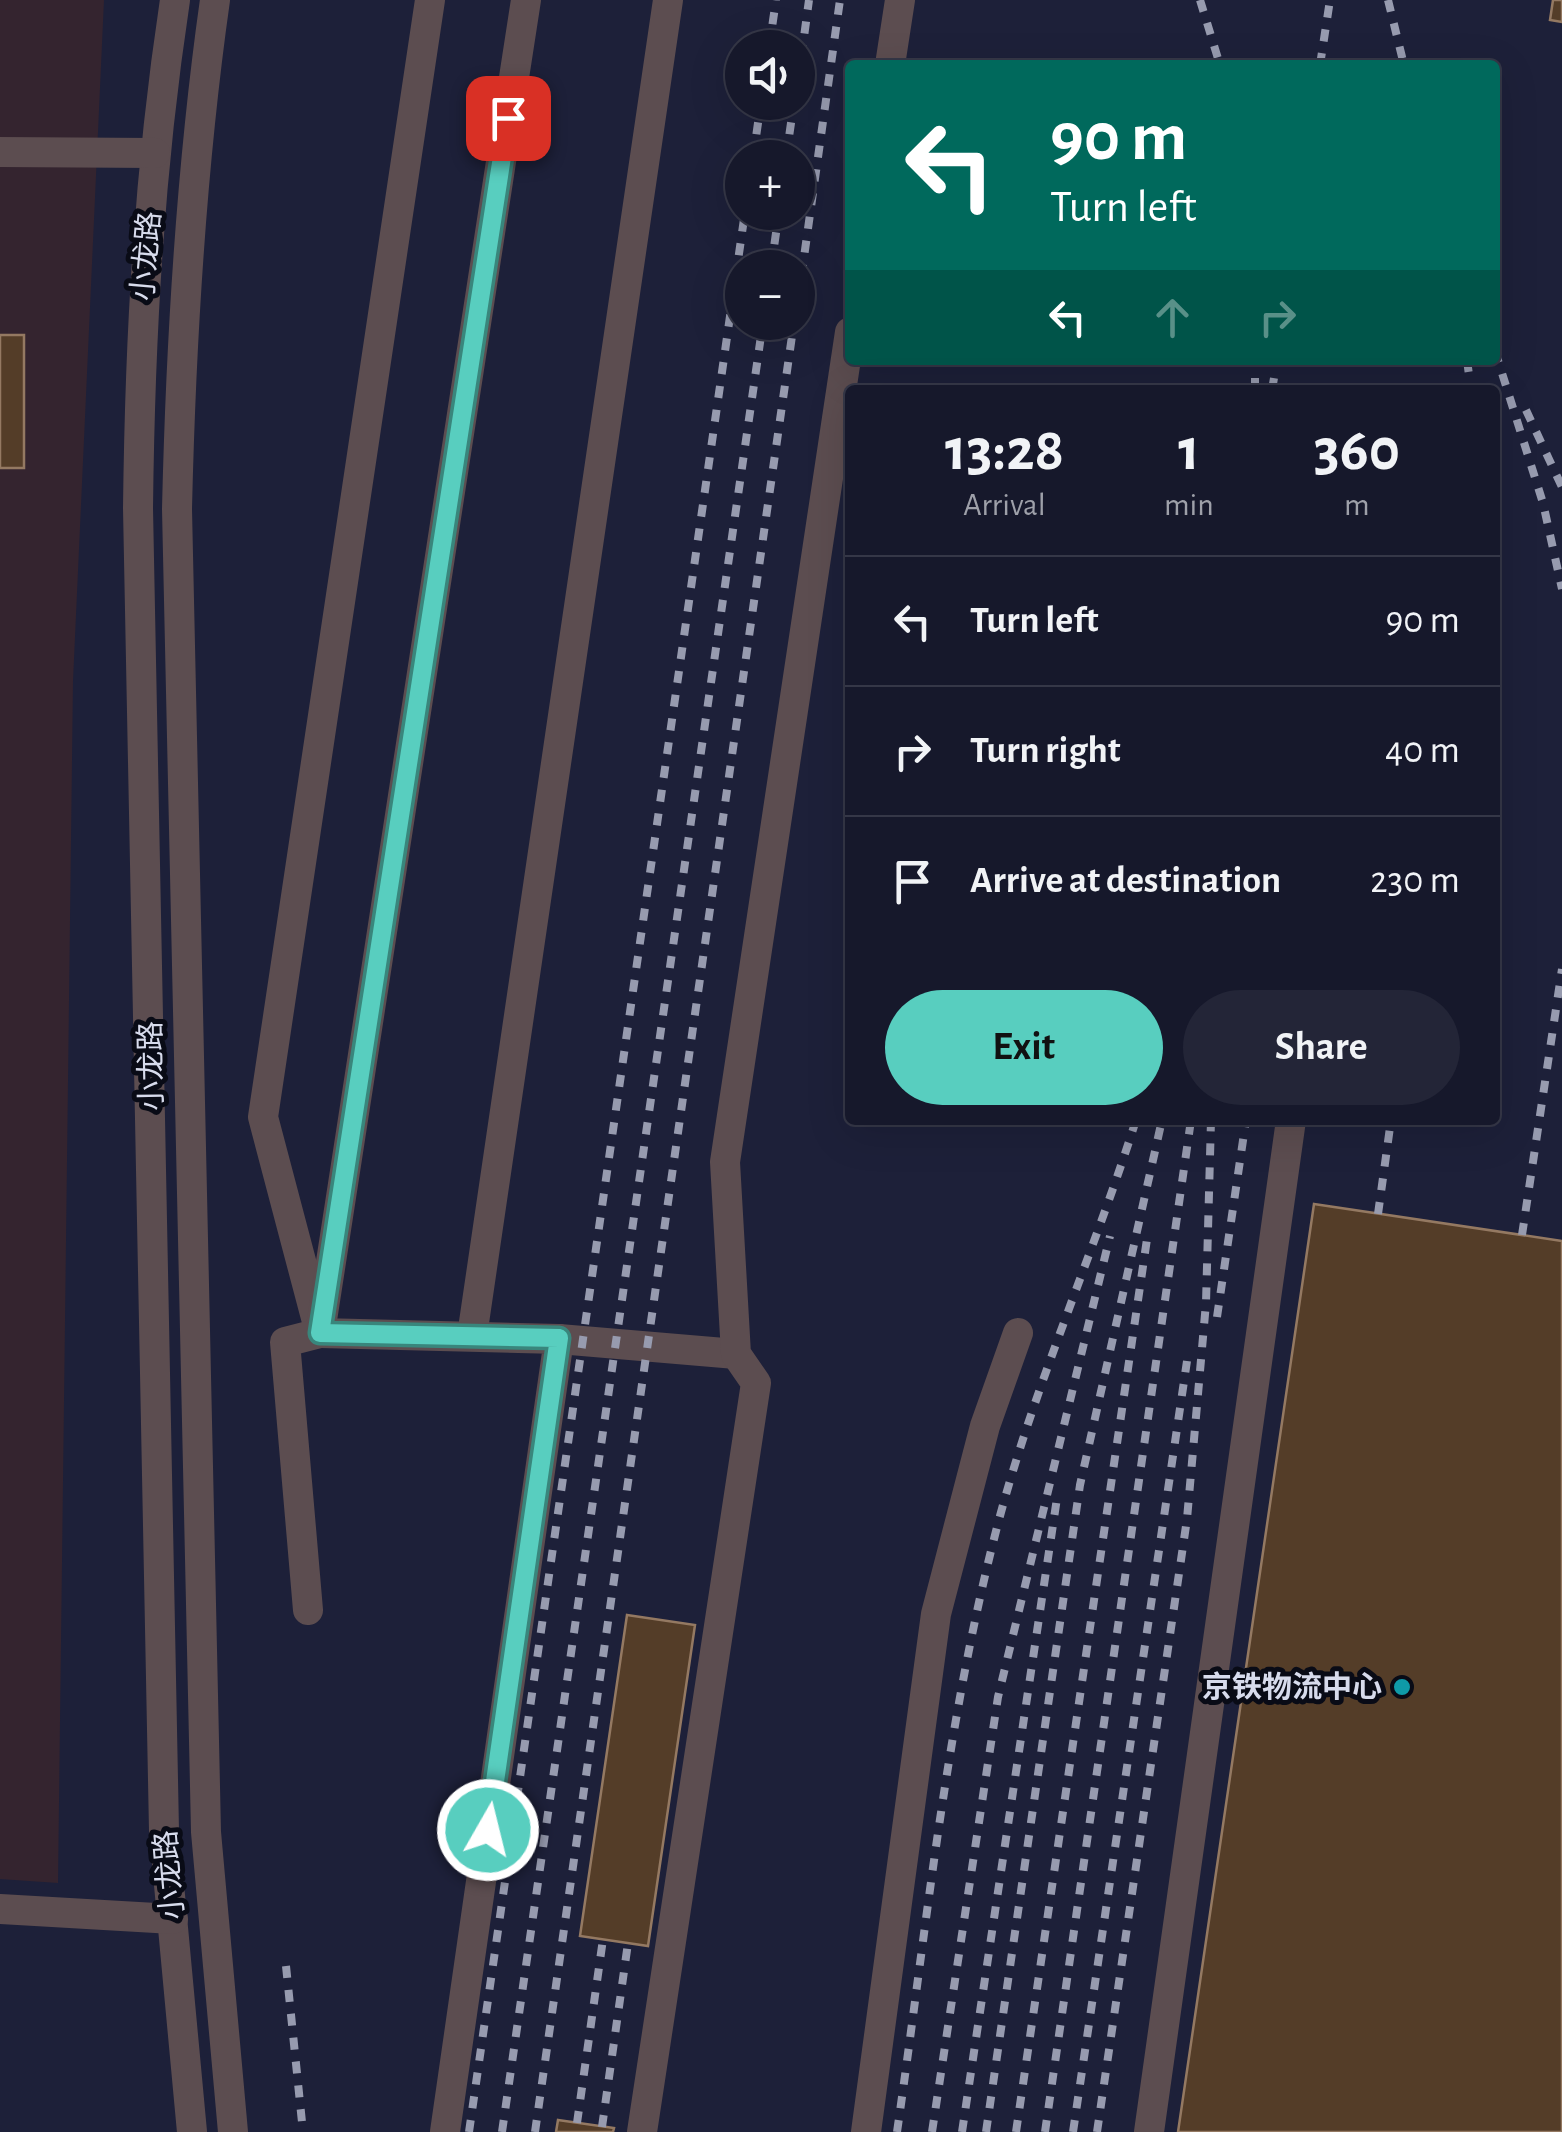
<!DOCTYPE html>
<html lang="en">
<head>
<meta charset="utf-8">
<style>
	body { margin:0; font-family:"Alegreya Sans","Noto Sans SC",sans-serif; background:#232537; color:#f1f3f6; height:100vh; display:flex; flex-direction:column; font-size:38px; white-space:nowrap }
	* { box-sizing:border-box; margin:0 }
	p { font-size:32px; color:#9ea0a9 }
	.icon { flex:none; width:55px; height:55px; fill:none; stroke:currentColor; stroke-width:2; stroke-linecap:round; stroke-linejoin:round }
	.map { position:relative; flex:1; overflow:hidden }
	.sheet { position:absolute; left:845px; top:385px; width:655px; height:740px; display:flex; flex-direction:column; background:#16182b; border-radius:10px; box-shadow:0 10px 40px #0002,0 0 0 2px #353747 }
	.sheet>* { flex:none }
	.top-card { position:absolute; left:845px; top:60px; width:655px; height:305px; border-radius:10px; box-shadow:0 10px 40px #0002,0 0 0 2px #353747; background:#00695c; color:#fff; overflow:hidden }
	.tools { position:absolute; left:725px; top:30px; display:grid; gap:20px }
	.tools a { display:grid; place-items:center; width:90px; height:90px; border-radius:50%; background:#16182b; box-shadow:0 10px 40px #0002,0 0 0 2px #353747; font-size:50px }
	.pin { position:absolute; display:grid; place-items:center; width:85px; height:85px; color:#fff; margin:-42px; border-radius:20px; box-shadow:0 5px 15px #0006 }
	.me { position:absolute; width:110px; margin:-55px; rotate:8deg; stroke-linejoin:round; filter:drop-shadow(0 0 8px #0008) }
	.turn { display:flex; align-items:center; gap:35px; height:210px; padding:0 40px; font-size:45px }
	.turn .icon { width:130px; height:130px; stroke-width:2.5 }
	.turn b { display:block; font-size:70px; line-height:85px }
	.lanes { display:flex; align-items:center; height:95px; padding:0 40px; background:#0003; justify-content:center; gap:50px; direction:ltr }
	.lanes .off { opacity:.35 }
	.eta { display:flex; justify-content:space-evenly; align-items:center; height:170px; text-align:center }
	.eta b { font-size:60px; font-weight:600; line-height:70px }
	.primary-button { display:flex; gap:20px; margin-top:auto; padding:20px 40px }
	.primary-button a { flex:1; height:115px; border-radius:60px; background:#58cebf; color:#111; font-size:40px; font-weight:600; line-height:115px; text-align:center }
	.primary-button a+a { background:#232537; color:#f1f3f6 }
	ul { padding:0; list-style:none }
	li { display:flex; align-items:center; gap:30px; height:130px; padding:0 40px; border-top:2px solid #353747 }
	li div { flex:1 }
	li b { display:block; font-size:38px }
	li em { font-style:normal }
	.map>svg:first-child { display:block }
</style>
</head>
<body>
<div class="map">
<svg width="1562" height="2132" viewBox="0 0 1562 2132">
	<rect width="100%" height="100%" fill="#1d2039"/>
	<polygon fill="#34242f" points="0,0 104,0 73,681 58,1883 0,1879"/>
	<g fill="#543d28" stroke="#947962" stroke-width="2.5">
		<polygon points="1553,0 1562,0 1562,22 1550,20"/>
		<rect x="0" y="335" width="24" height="133"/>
		<polygon points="1314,1204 1562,1241 1562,2132 1178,2132"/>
		<polygon points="627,1615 695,1625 648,1946 580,1936"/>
		<polygon points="558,2120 614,2128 613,2132 556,2132"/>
	</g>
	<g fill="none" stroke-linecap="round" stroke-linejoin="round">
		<g stroke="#5c4d50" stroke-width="30">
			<path d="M175,0C149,171 140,335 138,508L164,1831L192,2132"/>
			<path d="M215,0C191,169 181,338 177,509L206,1832L233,2132"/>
			<polyline points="430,0 263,1117 320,1333 559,1339 445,2132"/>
			<polyline points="890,65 900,0"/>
			<polyline points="0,152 155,153"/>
			<polyline points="472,1336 668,0"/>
			<polyline points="559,1339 736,1354"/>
			<polyline points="308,1610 285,1342 320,1333 526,0"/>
			<polyline points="0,1909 173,1919"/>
			<polyline points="642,2132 756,1383 736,1354 725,1162 850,332"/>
			<polyline points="866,2132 936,1614 985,1426 1018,1333"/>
			<polyline points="1149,2132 1291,1120"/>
		</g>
		<g stroke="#979baf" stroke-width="8" stroke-dasharray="12 12" stroke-linecap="butt">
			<polyline points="1200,0 1220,65"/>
			<polyline points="1388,0 1404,65"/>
			<polyline points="769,48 776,0"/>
			<polyline points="1320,65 1330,0"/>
			<polyline points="798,81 809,0"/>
			<polyline points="753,158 761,102"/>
			<polyline points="786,158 794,102"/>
			<polyline points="771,268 779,212"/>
			<polyline points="798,300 840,0"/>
			<polyline points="1495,351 1543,503 1562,589"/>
			<polyline points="1467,360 1471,390"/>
			<polyline points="1255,390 1255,360"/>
			<polyline points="1272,390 1277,360"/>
			<polyline points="1526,410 1562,487"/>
			<polyline points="1378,1214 1391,1120"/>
			<polyline points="1522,1235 1562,969"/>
			<polyline points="1217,1317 1246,1120"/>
			<polyline points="286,1966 303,2132"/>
			<polyline points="577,2123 603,1939"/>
			<polyline points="602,2127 628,1943"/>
			<polyline points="469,2132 745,212"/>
			<polyline points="502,2132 763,322"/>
			<polyline points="535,2132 794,322"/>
			<path d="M897,2132C926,1933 945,1730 995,1535C1031,1393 1092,1259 1136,1120"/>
			<polyline points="932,2132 998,1697 1110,1236"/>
			<polyline points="962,2132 1057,1498"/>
			<polyline points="986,2132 1080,1485 1162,1120"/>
			<polyline points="1016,2132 1147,1239"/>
			<polyline points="1045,2132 1191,1120"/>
			<polyline points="1073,2132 1187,1361"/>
			<polyline points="1097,2132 1187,1519 1206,1303 1211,1120"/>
		</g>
	</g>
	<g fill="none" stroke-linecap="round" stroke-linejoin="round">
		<g stroke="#39867c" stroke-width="25">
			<polyline id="route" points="488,1830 559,1338 320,1333 508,118"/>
		</g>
		<use href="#route" stroke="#58cebf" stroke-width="18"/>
	</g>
	<circle fill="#0f9aa8" stroke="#090b16" stroke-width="4" cx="1402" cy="1687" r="10"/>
	<g text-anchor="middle" stroke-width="10" stroke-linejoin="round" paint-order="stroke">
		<g font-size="30" fill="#d7dbec" stroke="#090b16">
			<text transform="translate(146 256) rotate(-85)" y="10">小龙路</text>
			<text transform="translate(151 1066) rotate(-91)" y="10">小龙路</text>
			<text transform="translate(169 1875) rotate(-95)" y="10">小龙路</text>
		</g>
		<g font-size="30" font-weight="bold" fill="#d7dbec" stroke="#090b16" text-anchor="end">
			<text x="1382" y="1697">京铁物流中心</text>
		</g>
	</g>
</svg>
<div class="tools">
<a><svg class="icon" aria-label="sound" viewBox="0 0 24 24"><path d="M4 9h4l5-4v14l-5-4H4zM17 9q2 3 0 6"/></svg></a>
<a>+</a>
<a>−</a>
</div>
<div class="pin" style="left:508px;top:118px;background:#d93025"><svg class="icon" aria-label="arrive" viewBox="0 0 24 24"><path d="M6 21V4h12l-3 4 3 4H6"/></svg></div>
<svg class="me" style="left:488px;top:1830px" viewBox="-20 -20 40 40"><circle r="17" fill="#58cebf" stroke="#fff" stroke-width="3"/><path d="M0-11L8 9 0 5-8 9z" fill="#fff"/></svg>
<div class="top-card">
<div class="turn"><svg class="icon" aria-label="left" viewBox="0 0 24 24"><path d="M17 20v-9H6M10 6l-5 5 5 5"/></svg><div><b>90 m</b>Turn left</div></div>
<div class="lanes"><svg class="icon" aria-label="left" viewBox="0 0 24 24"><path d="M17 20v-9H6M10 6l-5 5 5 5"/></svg><svg class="icon off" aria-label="ahead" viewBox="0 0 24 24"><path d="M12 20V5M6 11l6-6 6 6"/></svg><svg class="icon off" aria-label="right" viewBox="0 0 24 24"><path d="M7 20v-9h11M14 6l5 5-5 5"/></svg></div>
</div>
<section class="sheet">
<div class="eta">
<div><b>13:28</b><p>Arrival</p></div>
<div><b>1</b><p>min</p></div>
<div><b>360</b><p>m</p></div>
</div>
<ul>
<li><svg class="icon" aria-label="left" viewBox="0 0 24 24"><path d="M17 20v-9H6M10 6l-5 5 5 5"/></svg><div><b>Turn left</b></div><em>90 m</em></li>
<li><svg class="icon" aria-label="right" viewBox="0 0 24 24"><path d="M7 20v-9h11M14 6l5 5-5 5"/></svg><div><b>Turn right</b></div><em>40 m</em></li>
<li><svg class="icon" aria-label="arrive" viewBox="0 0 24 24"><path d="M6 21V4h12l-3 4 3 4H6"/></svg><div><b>Arrive at destination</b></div><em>230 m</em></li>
</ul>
<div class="primary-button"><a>Exit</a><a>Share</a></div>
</section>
</div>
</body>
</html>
